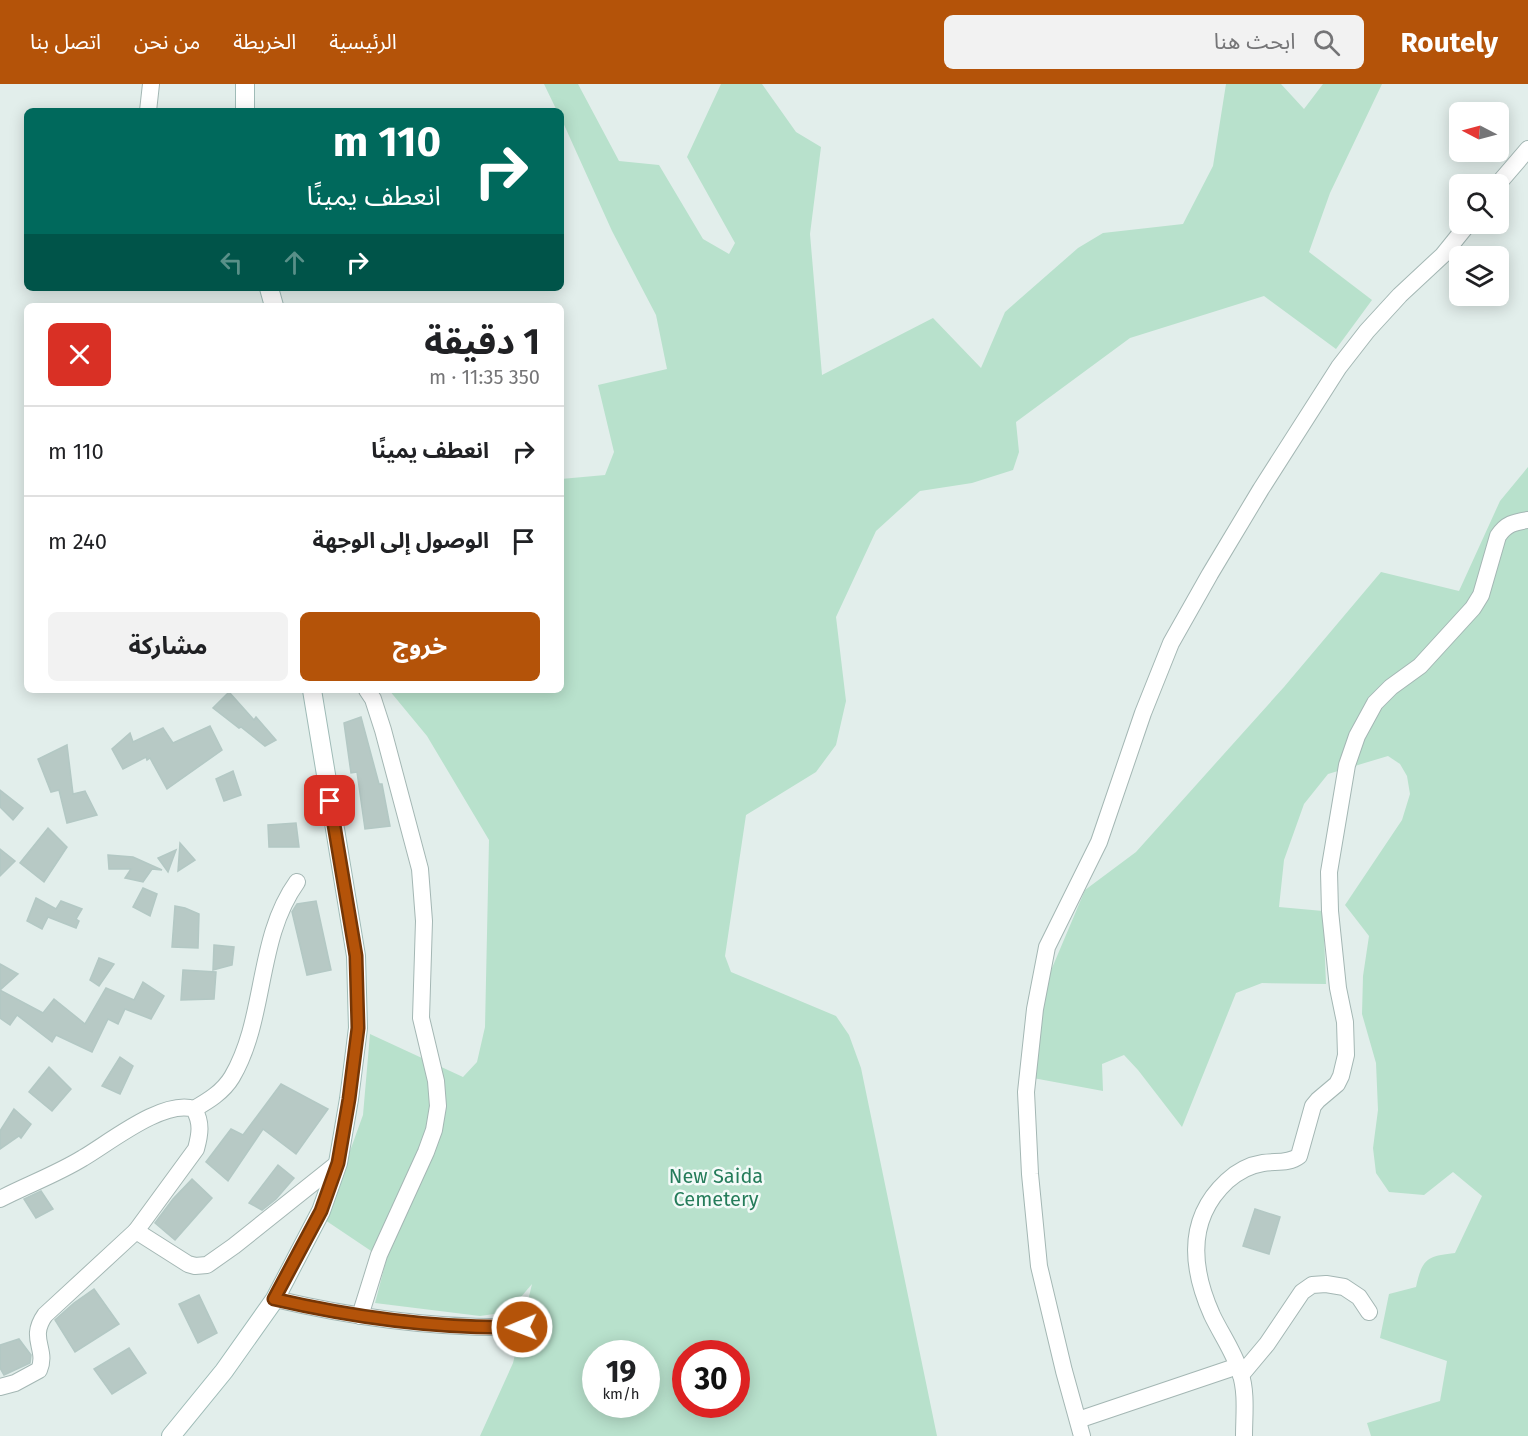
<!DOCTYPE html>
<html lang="ar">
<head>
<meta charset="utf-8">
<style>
	body { margin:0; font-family:"Fira Sans","Noto Sans Arabic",sans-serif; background:#f2f2f2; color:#202124; direction:rtl; height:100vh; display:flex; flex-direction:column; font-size:22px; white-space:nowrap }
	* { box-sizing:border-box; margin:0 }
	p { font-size:20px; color:#757577 }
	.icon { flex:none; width:33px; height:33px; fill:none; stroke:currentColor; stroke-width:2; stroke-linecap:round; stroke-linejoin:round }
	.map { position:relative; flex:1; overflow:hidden; direction:ltr }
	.side { position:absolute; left:24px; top:219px; width:540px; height:390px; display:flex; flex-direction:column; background:#fff; border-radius:9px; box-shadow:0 3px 15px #0003; direction:rtl }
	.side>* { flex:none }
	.top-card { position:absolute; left:24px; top:24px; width:540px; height:183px; border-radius:9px; box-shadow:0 3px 15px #0003; direction:rtl; background:#00695c; color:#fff; overflow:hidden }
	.needle { width:39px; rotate:276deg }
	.fabs { position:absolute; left:1449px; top:18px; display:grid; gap:12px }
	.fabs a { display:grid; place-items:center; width:60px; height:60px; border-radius:9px; background:#fff; box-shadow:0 3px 15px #0003; font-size:30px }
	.speed { position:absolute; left:582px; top:1256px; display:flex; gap:12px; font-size:30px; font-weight:700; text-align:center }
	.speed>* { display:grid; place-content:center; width:78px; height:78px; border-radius:50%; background:#fff; box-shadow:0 3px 15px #0003; line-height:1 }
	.speed small { font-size:15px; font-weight:400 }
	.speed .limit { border:9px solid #d22; background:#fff; color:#111 }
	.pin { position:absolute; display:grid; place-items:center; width:51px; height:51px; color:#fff; margin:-26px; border-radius:12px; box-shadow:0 3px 9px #0006 }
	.me { position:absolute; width:66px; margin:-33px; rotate:269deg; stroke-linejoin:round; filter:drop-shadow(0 0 4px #0008) }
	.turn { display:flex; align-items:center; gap:21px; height:126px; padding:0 24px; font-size:27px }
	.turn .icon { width:78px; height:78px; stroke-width:2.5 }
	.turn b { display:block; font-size:42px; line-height:51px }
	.lanes { display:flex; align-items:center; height:57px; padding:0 24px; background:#0003; justify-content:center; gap:30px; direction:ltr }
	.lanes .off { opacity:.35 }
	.round { display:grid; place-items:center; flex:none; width:63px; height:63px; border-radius:9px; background:#f2f2f2 }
	.head { display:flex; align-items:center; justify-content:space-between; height:102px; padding:0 24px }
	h1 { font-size:36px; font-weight:700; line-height:45px }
	.action { display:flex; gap:12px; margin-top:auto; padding:12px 24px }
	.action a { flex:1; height:69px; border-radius:9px; background:#b45309; color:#fff; font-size:24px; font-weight:700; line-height:69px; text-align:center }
	.action a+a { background:#f2f2f2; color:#202124 }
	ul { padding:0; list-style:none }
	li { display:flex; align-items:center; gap:18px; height:90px; padding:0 24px; border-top:2px solid #e0e0e0 }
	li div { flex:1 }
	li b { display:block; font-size:22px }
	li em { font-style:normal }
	header { display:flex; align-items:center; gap:36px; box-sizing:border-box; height:84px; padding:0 30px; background:#b45309; color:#fff }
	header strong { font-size:28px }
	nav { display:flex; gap:33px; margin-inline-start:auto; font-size:21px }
	.search { width:420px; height:54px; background:#f2f2f2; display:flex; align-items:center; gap:15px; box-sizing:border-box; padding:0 21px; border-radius:9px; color:#757577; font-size:22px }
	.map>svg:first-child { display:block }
</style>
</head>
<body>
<header>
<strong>Routely</strong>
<div class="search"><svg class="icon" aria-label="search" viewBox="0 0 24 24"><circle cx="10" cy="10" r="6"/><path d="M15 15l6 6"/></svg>ابحث هنا</div>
<nav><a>الرئيسية</a><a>الخريطة</a><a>من نحن</a><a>اتصل بنا</a></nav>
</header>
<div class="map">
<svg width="1528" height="1352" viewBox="0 0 1528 1352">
	<rect width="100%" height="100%" fill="#e2eeeb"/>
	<g fill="#b8e1cc" fill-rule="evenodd">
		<path d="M544,0H578L619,77L659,81L703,155L729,170L735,159L687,73L721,0H762L796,48L821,63L810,150L822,291L933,234L981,284L1005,228L1078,164L1103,149L1183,140L1213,82L1226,0H1281L1304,25L1323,0H1382L1330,109L1309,168L1372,216L1336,265L1264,212L1130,254L1016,338L1019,368L1013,386L972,399L920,407L876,447L836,533L846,617L836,661L816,688L746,731L725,872L731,888L836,932L849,951L861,984L937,1352H480L513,1279L532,1200L508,1228L480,1232L375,1219L386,1177L325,1136L363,1031L370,950L463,993L477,978L485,943L489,756L427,652L389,606H561V395L605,391L614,368L598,301L667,285L656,231L612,147L561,34V27H557ZM596,1269H646V1320H596ZM686,1269H736V1320H686Z"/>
		<path d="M1528,383V1352H1371L1367,1339L1440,1317L1447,1277L1380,1254L1389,1210L1416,1203C1422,1175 1427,1172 1455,1169L1482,1112L1453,1088L1424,1111L1389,1108L1376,1089L1373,1064L1378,1026L1376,979L1362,930L1363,892L1369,852L1345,821L1402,736L1410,710L1407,692L1400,680L1388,672L1328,690L1304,720L1284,776L1279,823L1323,827L1326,900L1262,899L1236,909L1182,1043L1138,986L1124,971L1102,980L1103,1007L1033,994L1044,903L1085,806L1136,768L1284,603L1381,488L1459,507L1500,417Z"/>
	</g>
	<g fill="#b7c9c5" stroke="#b3c8c4" stroke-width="1.5">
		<polygon points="229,608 254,636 256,633 276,656 265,662 241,643 239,644 213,624"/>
		<polygon points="361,633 379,700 382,700 390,742 365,745 357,688 351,689 344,639"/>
		<polygon points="210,642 222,666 167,705 150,674 147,676 146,673 123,685 112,665 130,649 133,658 163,644 173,659"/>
		<polygon points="67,661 73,710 85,707 97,731 67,739 59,706 51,708 38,675"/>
		<polygon points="233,687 241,711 224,717 216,695"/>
		<polygon points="0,706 23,724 13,736 0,723"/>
		<polygon points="296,739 299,763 269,763 268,741"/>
		<polygon points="48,744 67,763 44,798 20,779"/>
		<polygon points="180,759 195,776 178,787"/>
		<polygon points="0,765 15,777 0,792"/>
		<polygon points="176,766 168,788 158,774"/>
		<polygon points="108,771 133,773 162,786 152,785 143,798 125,794 131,785 109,785"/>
		<polygon points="143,804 157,810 150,832 133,823"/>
		<polygon points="36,814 56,825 61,817 82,825 76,835 79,837 76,844 48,833 42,845 27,837"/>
		<polygon points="316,817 331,886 307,891 292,828 297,820"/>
		<polygon points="175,822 185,824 199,830 198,864 172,863"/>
		<polygon points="214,861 234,863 232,881 213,886"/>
		<polygon points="99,874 114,880 99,902 90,896"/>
		<polygon points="0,880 18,890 0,906"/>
		<polygon points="183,886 216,888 214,915 181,916"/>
		<polygon points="143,898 164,912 151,935 125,925 118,940 108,935 92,968 56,951 52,958 17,931 10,941 0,934 0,906 43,929 54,915 85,940 106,904 134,916"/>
		<polygon points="120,973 133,982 120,1010 102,1002"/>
		<polygon points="49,983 71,1005 52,1027 29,1008"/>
		<polygon points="281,1000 328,1025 296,1070 263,1045 228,1097 206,1078 231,1045 243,1051"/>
		<polygon points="14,1025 31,1040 21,1054 19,1052 0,1065 0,1047"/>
		<polygon points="278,1081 294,1094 276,1115 262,1126 249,1119"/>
		<polygon points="192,1095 212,1114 175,1156 155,1139 173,1115"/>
		<polygon points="41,1107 53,1125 36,1134 24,1115"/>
		<polygon points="1255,1125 1280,1133 1269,1170 1243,1162"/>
		<polygon points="94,1205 119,1240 75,1268 55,1236 74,1219"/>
		<polygon points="199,1211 217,1249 198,1259 179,1220"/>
		<polygon points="19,1255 31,1271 30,1279 4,1291 0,1284 0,1261"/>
		<polygon points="129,1264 146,1289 112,1310 94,1285"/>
	</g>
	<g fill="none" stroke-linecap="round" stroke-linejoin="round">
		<g stroke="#a4b7b4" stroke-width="18">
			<g id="street">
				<polyline points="148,27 151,0"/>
				<polyline points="1498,100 1528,65"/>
				<path d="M194,1025C208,1017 223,1008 232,993C267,933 256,855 297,798"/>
				<path d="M0,1115C27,1101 57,1090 83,1074C109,1059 163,1015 194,1025C202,1039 200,1050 196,1065L136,1147L188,1180L195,1182L207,1181L234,1162L338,1079"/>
				<path d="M275,1215C356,1234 438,1245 522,1243"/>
				<polyline points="360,1232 379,1171 426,1068 434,1046 438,1022 436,997 421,934 424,837 420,785 383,646 373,615 367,606"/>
				<polyline points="1241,1291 1267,1260 1302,1208 1312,1201 1326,1200 1344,1203 1359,1213 1369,1228"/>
				<path d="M0,1303L15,1299L39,1286C48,1265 28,1255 45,1231L136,1147"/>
				<polyline points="1078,1336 1238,1282"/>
				<polyline points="1082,1352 1064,1287 1039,1182 1030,1090 1026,1008 1035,925 1047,863 1099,758 1143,629 1171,559 1210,490 1261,405 1339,283 1367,247 1400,211 1443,171 1468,140"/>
				<path d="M1244,1352C1244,1332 1247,1308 1240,1288C1234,1268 1221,1250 1212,1231C1191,1184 1186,1135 1227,1097C1237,1088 1250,1081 1263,1079C1275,1077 1289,1080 1299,1072L1313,1022L1318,1016L1337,1000L1341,992L1346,971L1345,938L1338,904L1330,827L1329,788L1347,681L1357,652L1375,619L1391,603L1420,582L1473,524L1481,511L1498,452C1506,440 1514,438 1528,436"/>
			</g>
		</g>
		<g stroke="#9fbbb7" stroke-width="20">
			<g id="secondary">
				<polyline points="245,0 245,27"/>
				<polyline points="269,204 274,222"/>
				<polyline points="171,1352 224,1287 275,1215 321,1127 338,1079 349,1015 358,944 356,872 312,606"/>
			</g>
		</g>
		<use href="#street" stroke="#fff" stroke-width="16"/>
		<use href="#secondary" stroke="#fff" stroke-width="18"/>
	</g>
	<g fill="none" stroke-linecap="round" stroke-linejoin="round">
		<g stroke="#753606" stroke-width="15">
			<path id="route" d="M330,717L356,872L358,944L349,1015L338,1079L321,1127L274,1215C356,1234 438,1245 522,1243"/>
		</g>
		<use href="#route" stroke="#b45309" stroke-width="10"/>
	</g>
	<g text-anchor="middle" stroke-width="5" stroke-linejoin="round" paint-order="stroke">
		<g font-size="20" fill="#257c5a" stroke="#f3faf8">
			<text x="716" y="1099">New Saida<tspan x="716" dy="23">Cemetery</tspan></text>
		</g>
	</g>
</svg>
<div class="fabs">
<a><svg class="needle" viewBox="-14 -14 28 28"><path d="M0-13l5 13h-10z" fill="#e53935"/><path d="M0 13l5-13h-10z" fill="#757577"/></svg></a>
<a><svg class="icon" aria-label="search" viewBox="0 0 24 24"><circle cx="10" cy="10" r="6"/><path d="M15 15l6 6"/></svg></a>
<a><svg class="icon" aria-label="layers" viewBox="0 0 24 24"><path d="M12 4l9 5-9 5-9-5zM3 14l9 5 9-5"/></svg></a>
</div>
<div class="speed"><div>19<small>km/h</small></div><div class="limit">30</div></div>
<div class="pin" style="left:330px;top:717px;background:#d93025"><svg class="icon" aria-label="arrive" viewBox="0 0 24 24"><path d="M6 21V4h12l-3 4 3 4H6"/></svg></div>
<svg class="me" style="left:522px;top:1243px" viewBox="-20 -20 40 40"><circle r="17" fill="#b45309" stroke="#fff" stroke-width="3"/><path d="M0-11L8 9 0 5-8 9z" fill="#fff"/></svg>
<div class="top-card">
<div class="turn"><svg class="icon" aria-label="right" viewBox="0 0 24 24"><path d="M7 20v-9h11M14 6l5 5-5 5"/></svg><div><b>110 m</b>انعطف يمينًا</div></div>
<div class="lanes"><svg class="icon off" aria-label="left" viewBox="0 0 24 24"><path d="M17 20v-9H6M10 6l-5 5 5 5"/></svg><svg class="icon off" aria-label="ahead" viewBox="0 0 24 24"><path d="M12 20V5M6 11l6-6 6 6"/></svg><svg class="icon" aria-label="right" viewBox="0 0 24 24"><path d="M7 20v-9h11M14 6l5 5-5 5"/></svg></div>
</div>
<section class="side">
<div class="head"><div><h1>1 دقيقة</h1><p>350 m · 11:35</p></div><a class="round" style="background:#d93025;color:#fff"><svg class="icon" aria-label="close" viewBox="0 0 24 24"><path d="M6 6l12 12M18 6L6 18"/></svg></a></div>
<ul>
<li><svg class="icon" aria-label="right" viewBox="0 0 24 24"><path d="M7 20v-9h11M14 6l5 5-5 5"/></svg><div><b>انعطف يمينًا</b></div><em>110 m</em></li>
<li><svg class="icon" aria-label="arrive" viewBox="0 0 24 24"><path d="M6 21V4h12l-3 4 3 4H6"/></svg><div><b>الوصول إلى الوجهة</b></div><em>240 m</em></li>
</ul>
<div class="action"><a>خروج</a><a>مشاركة</a></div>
</section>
</div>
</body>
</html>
